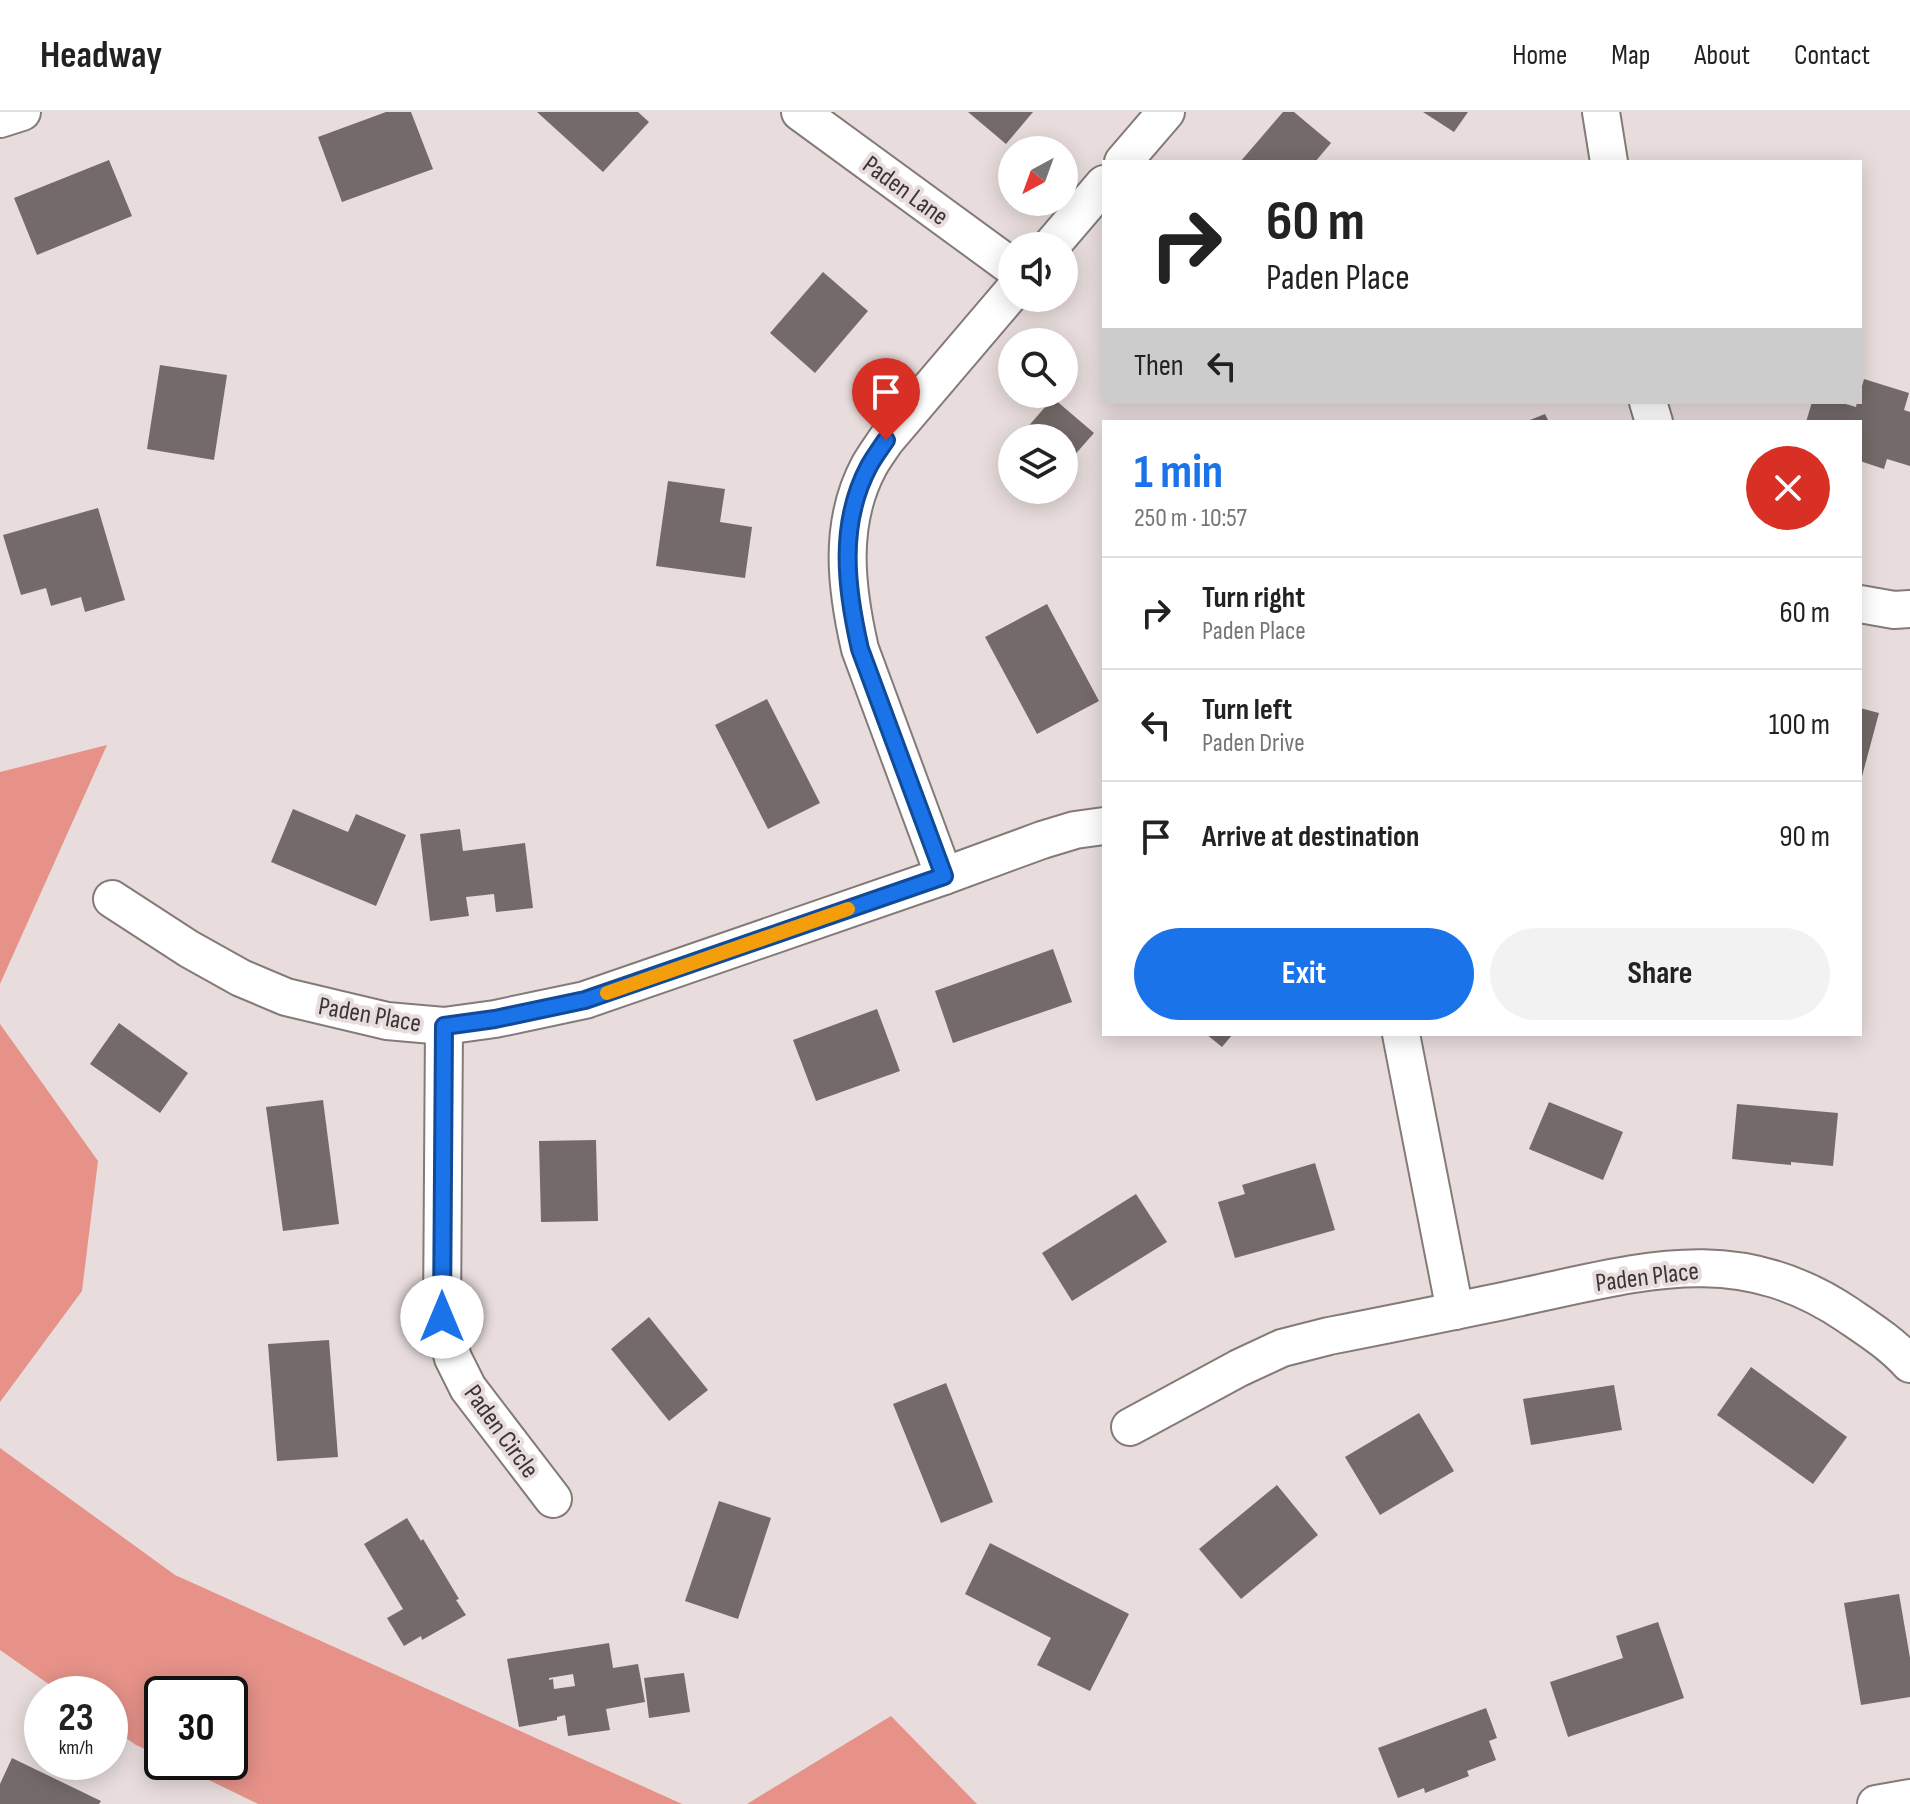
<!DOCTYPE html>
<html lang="en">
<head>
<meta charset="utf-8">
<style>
	body { margin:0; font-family:"Sofia Sans Condensed",sans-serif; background:#f2f2f2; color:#222; height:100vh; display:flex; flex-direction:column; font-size:30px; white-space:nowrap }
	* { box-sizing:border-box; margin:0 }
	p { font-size:26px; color:#767676 }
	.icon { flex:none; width:44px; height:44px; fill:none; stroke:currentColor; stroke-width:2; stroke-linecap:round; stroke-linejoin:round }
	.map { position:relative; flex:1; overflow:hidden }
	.panel { position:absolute; left:1102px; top:308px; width:760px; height:616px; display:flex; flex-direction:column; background:#fff; border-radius:0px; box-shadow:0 4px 20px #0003 }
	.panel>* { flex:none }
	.hud { position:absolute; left:1102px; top:48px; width:760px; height:244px; border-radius:0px; box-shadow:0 4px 20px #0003; background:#fff; color:#222; overflow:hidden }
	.needle { width:52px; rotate:221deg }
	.buttons { position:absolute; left:998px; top:24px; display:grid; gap:16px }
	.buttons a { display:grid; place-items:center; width:80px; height:80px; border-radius:50%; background:#fff; box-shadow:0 4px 20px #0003; font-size:40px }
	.speed { position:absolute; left:24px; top:1564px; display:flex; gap:16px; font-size:40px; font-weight:700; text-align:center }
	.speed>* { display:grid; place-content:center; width:104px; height:104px; border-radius:50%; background:#fff; box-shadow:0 4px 20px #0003; line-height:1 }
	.speed small { font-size:20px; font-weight:400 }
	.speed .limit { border:4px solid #111; border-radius:12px; background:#fff; color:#111 }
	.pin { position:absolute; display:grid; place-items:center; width:68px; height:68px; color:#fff; margin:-82px -34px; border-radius:50% 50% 50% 0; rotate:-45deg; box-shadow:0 0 8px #0007 }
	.pin .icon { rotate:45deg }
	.me { position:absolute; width:88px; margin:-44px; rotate:0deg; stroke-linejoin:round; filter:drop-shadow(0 0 6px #0008) }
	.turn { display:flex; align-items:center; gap:28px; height:168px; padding:0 32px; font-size:36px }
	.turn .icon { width:104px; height:104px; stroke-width:2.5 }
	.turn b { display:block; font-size:56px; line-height:68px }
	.then { display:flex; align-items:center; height:76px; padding:0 32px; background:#0003; gap:16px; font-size:30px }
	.round { display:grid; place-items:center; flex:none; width:84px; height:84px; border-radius:42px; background:#f2f2f2 }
	.head { display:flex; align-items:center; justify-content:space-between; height:136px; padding:0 32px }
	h1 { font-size:48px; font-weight:700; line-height:60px; color:#1a73e8 }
	.cta { display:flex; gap:16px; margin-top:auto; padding:16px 32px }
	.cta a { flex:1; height:92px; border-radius:48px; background:#1a73e8; color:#fff; font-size:32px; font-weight:700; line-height:92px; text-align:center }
	.cta a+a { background:#f2f2f2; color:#222 }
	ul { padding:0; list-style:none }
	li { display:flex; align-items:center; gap:24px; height:112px; padding:0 32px; border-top:2px solid #e0e0e0 }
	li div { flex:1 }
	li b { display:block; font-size:30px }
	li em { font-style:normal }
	header { display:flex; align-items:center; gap:48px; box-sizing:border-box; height:112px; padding:0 40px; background:#fff; border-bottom:2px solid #e0e0e0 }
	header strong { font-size:38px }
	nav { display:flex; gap:44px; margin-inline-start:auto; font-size:28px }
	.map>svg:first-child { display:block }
</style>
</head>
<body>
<header>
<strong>Headway</strong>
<nav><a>Home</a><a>Map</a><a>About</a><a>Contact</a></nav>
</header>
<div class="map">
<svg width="1910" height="1692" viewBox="0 0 1910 1692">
	<rect width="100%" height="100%" fill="#e8dddc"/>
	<g fill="#e69289">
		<polygon points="107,633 0,872 0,660"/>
		<polygon points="0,912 98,1049 82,1179 0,1290"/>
		<polygon points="0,1336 175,1463 682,1692 258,1692 172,1650 230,1650 230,1582 162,1582 162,1645 136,1633 110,1615 110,1582 63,1582 0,1538"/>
		<polygon points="891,1604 977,1692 747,1692"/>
	</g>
	<g fill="#736a69" fill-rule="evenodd">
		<polygon points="386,0 411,0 433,57 342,90 318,25"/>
		<polygon points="537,0 638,0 649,10 603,60"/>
		<polygon points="968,0 1033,0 1006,32"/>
		<polygon points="1283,0 1294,0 1331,31 1315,50 1240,50"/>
		<polygon points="1423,0 1468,0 1454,20"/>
		<polygon points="109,48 132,104 37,143 14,86"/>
		<polygon points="823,160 868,199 815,261 770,221"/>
		<polygon points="160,253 227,263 214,348 147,337"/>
		<polygon points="1864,267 1909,281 1904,298 1910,300 1910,354 1887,347 1884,357 1860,349 1860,310 1806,310 1812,290 1839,290 1856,295 1857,290 1860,290 1860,281"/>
		<polygon points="1053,286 1094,321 1064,355 1064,326 1018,326"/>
		<polygon points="1545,302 1549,310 1525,310"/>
		<polygon points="1012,333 1012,355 1001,346"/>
		<polygon points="668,369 725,377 720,410 752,415 745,466 656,454"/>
		<polygon points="98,396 125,488 85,500 81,485 51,494 46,476 21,483 3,423"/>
		<polygon points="1047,492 1099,589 1037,622 985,525"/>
		<polygon points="767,587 820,691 768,717 715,613"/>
		<polygon points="1860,596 1879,601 1861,668 1860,667"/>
		<polygon points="293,697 348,720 356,702 406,723 376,794 271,750"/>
		<polygon points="460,717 463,739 525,731 533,796 496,800 494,782 466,785 469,804 430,809 420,722"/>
		<polygon points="1053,837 1072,890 953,931 935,879"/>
		<polygon points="877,897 900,959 816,989 793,928"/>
		<polygon points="119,911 188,961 160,1001 90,952"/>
		<polygon points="1206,922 1233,922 1222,935"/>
		<polygon points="323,988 339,1112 283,1119 266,995"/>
		<polygon points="1549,990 1623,1020 1603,1068 1529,1037"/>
		<polygon points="1737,992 1838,1001 1833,1054 1791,1050 1791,1053 1732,1047"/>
		<polygon points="596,1028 598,1109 541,1110 539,1029"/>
		<polygon points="1315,1051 1335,1118 1235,1146 1218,1090 1245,1082 1242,1073"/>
		<polygon points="1136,1082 1167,1130 1072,1189 1042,1141"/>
		<polygon points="649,1205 708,1278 669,1309 611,1237"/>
		<polygon points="329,1228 338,1345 277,1349 268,1232"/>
		<polygon points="1751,1255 1847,1325 1813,1372 1717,1303"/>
		<polygon points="946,1271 993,1390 941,1411 893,1292"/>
		<polygon points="1614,1273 1622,1318 1531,1333 1523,1287"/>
		<polygon points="1419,1301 1454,1359 1380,1403 1345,1345"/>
		<polygon points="1277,1373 1318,1423 1241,1487 1199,1437"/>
		<polygon points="719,1389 771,1406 738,1507 685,1489"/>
		<polygon points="407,1406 421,1429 423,1427 459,1487 456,1488 466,1503 422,1528 421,1524 404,1534 387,1506 403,1497 364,1432"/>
		<polygon points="990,1431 1129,1502 1090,1579 1037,1553 1051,1526 965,1482"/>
		<polygon points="1899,1482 1910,1546 1910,1585 1861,1593 1844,1491"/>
		<polygon points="1658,1510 1684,1586 1568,1625 1550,1570 1623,1546 1616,1524"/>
		<path d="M609,1531L613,1556L638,1552L645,1590L606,1597L610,1618L568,1624L565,1603L557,1605V1608L519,1615L507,1547ZM573,1562L575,1574L554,1577L553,1567L549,1568V1566Z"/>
		<polygon points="684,1561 690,1600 649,1606 644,1566"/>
		<polygon points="1486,1596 1497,1626 1489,1629 1496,1648 1467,1659 1469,1664 1425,1681 1424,1676 1398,1686 1378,1636"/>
		<polygon points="12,1646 101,1689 99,1692 0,1692 0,1672"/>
	</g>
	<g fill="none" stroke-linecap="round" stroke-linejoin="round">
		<g stroke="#847b79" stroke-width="40">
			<g id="street">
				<polyline points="800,0 1012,155"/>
				<polyline points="1601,0 1609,50"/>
				<polyline points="0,7 22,0"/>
				<polyline points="1123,50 1166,0"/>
				<polyline points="1051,134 1104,72"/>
				<polyline points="1648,290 1654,310"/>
				<polyline points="1860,492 1894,498 1910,497"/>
				<path d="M944,764L860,537C846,476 838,412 869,354C874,345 880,337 886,328L1012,180"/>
				<polyline points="112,787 189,837 241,866 286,885 387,909 444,914 495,907 585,888 944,764 1042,728 1075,718 1104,714"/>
				<polyline points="444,914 442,1205 453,1246 468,1276 553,1387"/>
				<polyline points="1401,922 1455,1199"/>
				<path d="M1130,1315L1239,1256L1282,1236L1329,1224C1395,1211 1461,1198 1526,1184C1644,1159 1739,1129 1848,1203C1870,1218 1892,1232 1910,1252"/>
				<polyline points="1876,1692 1910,1686"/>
			</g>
		</g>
		<use href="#street" stroke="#fff" stroke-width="36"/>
	</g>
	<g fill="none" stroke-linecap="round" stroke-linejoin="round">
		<g stroke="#114b97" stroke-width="20">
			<path id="route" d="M442,1205L444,914L495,907L585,888L944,764L860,537C846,476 838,412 869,354C874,345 880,337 886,328"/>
		</g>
		<use href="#route" stroke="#1a73e8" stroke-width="14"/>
		<polyline stroke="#f59e0b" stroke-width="14" points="607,881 848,797"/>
	</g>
	<g text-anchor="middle" stroke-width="8" stroke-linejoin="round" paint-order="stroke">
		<g font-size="26" fill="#393534" stroke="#e8dddc">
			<text transform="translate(906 78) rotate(36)" y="9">Paden Lane</text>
			<text transform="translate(370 902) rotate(10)" y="9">Paden Place</text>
			<text transform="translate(1647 1164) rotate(-7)" y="9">Paden Place</text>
			<text transform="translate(502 1319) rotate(54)" y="9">Paden Circle</text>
		</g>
	</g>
</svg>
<div class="buttons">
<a><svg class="needle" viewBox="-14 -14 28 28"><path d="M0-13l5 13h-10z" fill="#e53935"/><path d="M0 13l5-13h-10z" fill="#767676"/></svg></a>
<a><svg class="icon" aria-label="sound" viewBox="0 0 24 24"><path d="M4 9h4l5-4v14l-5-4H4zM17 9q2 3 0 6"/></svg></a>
<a><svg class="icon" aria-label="search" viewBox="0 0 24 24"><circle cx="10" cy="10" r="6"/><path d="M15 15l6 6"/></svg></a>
<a><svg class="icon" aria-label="layers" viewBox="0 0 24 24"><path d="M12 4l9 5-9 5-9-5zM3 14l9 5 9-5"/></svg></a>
</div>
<div class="speed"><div>23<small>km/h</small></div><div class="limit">30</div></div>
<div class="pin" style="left:886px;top:328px;background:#d93025"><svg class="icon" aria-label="arrive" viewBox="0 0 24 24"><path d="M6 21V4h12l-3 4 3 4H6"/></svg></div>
<svg class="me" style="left:442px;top:1205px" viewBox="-20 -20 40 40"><circle r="19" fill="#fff"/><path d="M0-13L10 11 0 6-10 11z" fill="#1a73e8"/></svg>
<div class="hud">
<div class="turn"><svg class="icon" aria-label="right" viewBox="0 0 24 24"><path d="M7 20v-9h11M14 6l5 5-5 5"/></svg><div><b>60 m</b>Paden Place</div></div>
<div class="then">Then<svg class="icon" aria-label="left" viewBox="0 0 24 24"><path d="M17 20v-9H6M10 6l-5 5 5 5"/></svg></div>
</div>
<section class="panel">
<div class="head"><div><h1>1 min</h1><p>250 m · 10:57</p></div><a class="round" style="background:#d93025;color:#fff"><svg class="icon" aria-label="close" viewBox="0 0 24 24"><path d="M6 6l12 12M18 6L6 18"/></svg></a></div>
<ul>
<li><svg class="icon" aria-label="right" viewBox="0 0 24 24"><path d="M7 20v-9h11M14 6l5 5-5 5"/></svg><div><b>Turn right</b><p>Paden Place</p></div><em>60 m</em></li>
<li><svg class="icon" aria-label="left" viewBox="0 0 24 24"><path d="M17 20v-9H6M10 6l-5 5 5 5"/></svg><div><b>Turn left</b><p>Paden Drive</p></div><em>100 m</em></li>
<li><svg class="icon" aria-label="arrive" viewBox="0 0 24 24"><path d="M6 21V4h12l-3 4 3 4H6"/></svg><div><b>Arrive at destination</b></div><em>90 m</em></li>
</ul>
<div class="cta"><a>Exit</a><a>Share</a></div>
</section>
</div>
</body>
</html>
